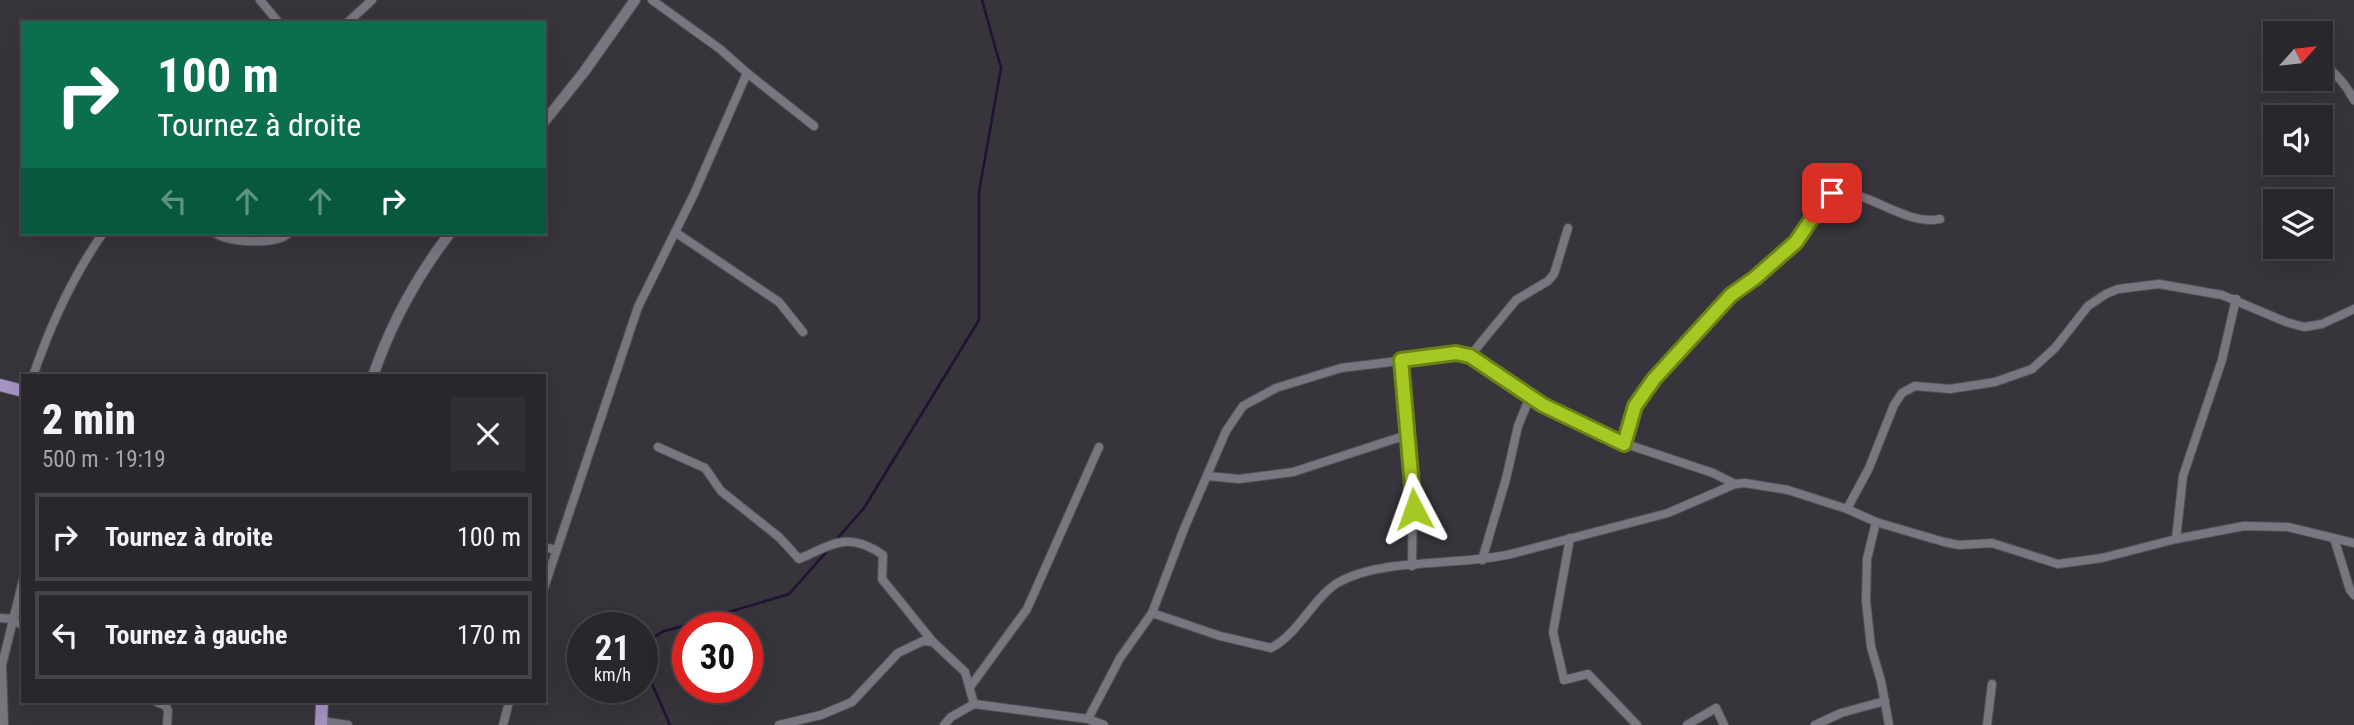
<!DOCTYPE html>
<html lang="fr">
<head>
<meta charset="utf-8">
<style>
	body { margin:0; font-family:"Roboto Condensed",sans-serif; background:#312f34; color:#f1f3f6; height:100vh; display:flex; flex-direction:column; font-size:26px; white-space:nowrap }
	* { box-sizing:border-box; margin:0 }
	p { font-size:23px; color:#a5a5a9 }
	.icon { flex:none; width:38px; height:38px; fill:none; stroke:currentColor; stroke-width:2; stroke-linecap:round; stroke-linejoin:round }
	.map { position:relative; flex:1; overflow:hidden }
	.sheet { position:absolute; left:21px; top:374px; width:525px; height:329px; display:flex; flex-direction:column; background:#29272c; border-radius:0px; box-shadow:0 7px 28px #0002,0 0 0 2px #454448 }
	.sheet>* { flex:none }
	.top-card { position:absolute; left:21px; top:21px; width:525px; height:214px; border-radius:0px; box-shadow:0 7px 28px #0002,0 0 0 2px #454448; background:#0b6e4f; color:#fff; overflow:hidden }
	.needle { width:46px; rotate:63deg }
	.fabs { position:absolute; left:2263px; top:21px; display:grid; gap:14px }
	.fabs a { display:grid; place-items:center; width:70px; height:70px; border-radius:0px; background:#29272c; box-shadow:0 7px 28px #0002,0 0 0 2px #454448; font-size:35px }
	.speed { position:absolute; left:567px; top:612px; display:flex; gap:14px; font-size:35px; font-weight:700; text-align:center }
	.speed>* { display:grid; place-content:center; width:91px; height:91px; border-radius:50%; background:#29272c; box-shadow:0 7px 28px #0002,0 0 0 2px #454448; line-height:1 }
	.speed small { font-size:18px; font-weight:400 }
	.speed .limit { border:10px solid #d22; background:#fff; color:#111 }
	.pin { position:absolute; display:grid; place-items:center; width:60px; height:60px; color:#fff; margin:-30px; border-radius:14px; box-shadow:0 4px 10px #0006 }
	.me { position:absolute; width:77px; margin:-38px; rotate:356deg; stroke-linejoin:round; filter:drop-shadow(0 0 5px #0008) }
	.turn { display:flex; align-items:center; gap:24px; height:147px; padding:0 21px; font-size:32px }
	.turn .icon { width:91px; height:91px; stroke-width:2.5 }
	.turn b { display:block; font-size:49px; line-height:60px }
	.lanes { display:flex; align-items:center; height:66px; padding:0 21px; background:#0003; justify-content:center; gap:35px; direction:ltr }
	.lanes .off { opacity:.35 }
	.round { display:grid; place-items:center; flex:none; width:74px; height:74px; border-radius:0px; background:#312f34 }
	.overview { display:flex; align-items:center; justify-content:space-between; height:119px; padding:0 21px }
	h1 { font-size:42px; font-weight:800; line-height:52px }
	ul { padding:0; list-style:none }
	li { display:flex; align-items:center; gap:21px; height:88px; margin:0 14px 10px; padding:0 7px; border:4px solid #454448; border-radius:0px }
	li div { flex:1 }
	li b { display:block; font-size:26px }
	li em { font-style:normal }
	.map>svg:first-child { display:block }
</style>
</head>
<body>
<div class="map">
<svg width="2354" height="725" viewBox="0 0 2354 725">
	<rect width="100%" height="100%" fill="#37343b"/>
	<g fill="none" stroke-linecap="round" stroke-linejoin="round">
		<g stroke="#201233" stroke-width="2.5">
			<polyline points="835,541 864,508 979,320 979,192 1001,68 982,0"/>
			<polyline points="642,645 662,632 789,594 829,549"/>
			<polyline points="642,661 670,725"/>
		</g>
		<g stroke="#545258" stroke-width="10">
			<g id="street">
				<polyline points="260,0 279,23"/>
				<polyline points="347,23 372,0"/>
				<path d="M2320,61C2335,72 2346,84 2354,100"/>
				<polyline points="747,73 814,126"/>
				<polyline points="675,232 779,302 803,332"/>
				<path d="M215,233C230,243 276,245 289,233"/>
				<polyline points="1470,356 1516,300 1548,281 1554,274 1568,228"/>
				<polyline points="1401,360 1413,485 1412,566"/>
				<path d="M33,376C50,326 73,276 103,233"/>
				<path d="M1624,444L1640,396L1668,363L1731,294L1755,278L1796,242L1832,193C1866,187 1905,227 1940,219"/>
				<path d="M658,447L705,468L721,491L779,537L799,559C833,544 849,531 883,555L882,579L933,642"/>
				<polyline points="1207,476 1239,479 1293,472 1407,435"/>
				<polyline points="1847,509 1869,468 1894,405 1902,393 1915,386 1950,389 1995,382 2032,369 2055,348 2088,306 2106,294 2118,289 2159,284 2222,295 2286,322 2304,327 2322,324 2354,309"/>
				<polyline points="1876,522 1867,559 1866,601 1871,647 1881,681 1889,725"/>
				<polyline points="1570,538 1553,632 1564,680 1588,674 1637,725"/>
				<polyline points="2334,538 2350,590 2354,595"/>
				<polyline points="2176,539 2183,476 2222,360 2236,299"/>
				<polyline points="544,547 556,550"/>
				<polyline points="1482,560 1506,479 1518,426 1530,397"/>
				<polyline points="544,588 638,307 694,194 747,73 720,49 652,0"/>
				<polyline points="1152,613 1184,529 1226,431 1243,406 1276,388 1341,368 1464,353 1477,360 1543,405 1614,440 1713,473 1735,484"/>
				<polyline points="0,618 13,619 23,626"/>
				<polyline points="970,687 1027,609 1099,447"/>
				<polyline points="157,702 166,706 168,711 167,725"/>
				<path d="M1088,719L1120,658L1152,613L1220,636L1271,648C1299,634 1315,594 1341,581C1384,558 1462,566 1511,554L1668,513L1735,484L1745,483L1788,490L1847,509L1876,522L1944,542L1959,545L1992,543L2058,564L2102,558L2176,539L2244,526L2288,527L2354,543"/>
				<polyline points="321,721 348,725"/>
				<polyline points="4,725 2,665 23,580"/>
				<polyline points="503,725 509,702"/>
				<polyline points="779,725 821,715 852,702 898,653 923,641 933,642 965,672 974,704"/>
				<polyline points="944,725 951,717 974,704 1088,719 1104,725"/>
				<polyline points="1687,725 1716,708 1724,725"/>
				<polyline points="1815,725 1841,713 1885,701"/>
				<polyline points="1987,725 1992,684"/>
			</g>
		</g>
		<g stroke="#545258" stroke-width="12">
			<g id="secondary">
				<polyline points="544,122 584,72 635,0"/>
				<path d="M373,376C390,326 418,275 450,233"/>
			</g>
		</g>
		<g stroke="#545258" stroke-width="14">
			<g id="primary">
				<polyline points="0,385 23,391"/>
				<polyline points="321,725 322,702"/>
			</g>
		</g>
		<use href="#street" stroke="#79767f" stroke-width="8"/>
		<use href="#secondary" stroke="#79767f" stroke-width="10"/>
		<use href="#primary" stroke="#a894c8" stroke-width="12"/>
	</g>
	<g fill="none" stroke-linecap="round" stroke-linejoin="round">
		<g stroke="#6b8216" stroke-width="18">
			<polyline id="route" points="1414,509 1401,360 1456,353 1470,356 1543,405 1624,444 1635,406 1654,379 1731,295 1755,278 1796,242 1825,199 1832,193"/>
		</g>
		<use href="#route" stroke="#a5c822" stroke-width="12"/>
	</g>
</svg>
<div class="fabs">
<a><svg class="needle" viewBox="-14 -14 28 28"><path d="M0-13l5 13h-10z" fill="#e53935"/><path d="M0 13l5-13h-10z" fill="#a5a5a9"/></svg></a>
<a><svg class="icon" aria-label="sound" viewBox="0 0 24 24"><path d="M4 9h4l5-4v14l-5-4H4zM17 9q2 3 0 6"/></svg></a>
<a><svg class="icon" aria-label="layers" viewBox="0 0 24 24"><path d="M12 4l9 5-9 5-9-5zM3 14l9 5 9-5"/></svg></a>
</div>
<div class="speed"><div>21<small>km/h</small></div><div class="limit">30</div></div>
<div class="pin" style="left:1832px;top:193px;background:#d93025"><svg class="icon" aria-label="arrive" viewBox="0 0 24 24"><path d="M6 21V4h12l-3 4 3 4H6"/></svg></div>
<svg class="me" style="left:1414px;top:509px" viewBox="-20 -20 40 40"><path d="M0-17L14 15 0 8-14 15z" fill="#a5c822" stroke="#fff" stroke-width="4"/></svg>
<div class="top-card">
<div class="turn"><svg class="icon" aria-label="right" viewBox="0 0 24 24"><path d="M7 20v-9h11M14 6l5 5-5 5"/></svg><div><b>100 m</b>Tournez à droite</div></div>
<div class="lanes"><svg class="icon off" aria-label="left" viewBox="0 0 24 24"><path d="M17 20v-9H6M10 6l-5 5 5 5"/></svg><svg class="icon off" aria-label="ahead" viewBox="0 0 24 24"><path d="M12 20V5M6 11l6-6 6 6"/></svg><svg class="icon off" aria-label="ahead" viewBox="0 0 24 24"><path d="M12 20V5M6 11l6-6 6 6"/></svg><svg class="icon" aria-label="right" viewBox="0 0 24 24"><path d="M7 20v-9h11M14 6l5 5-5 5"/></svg></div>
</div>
<section class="sheet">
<div class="overview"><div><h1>2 min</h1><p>500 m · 19:19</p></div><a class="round"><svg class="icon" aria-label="close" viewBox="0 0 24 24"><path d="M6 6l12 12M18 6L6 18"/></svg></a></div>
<ul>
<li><svg class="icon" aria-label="right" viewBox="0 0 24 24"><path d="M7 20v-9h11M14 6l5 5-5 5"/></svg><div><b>Tournez à droite</b></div><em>100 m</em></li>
<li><svg class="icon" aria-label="left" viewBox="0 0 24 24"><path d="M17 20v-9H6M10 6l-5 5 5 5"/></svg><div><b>Tournez à gauche</b></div><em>170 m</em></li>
</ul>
</section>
</div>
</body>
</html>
